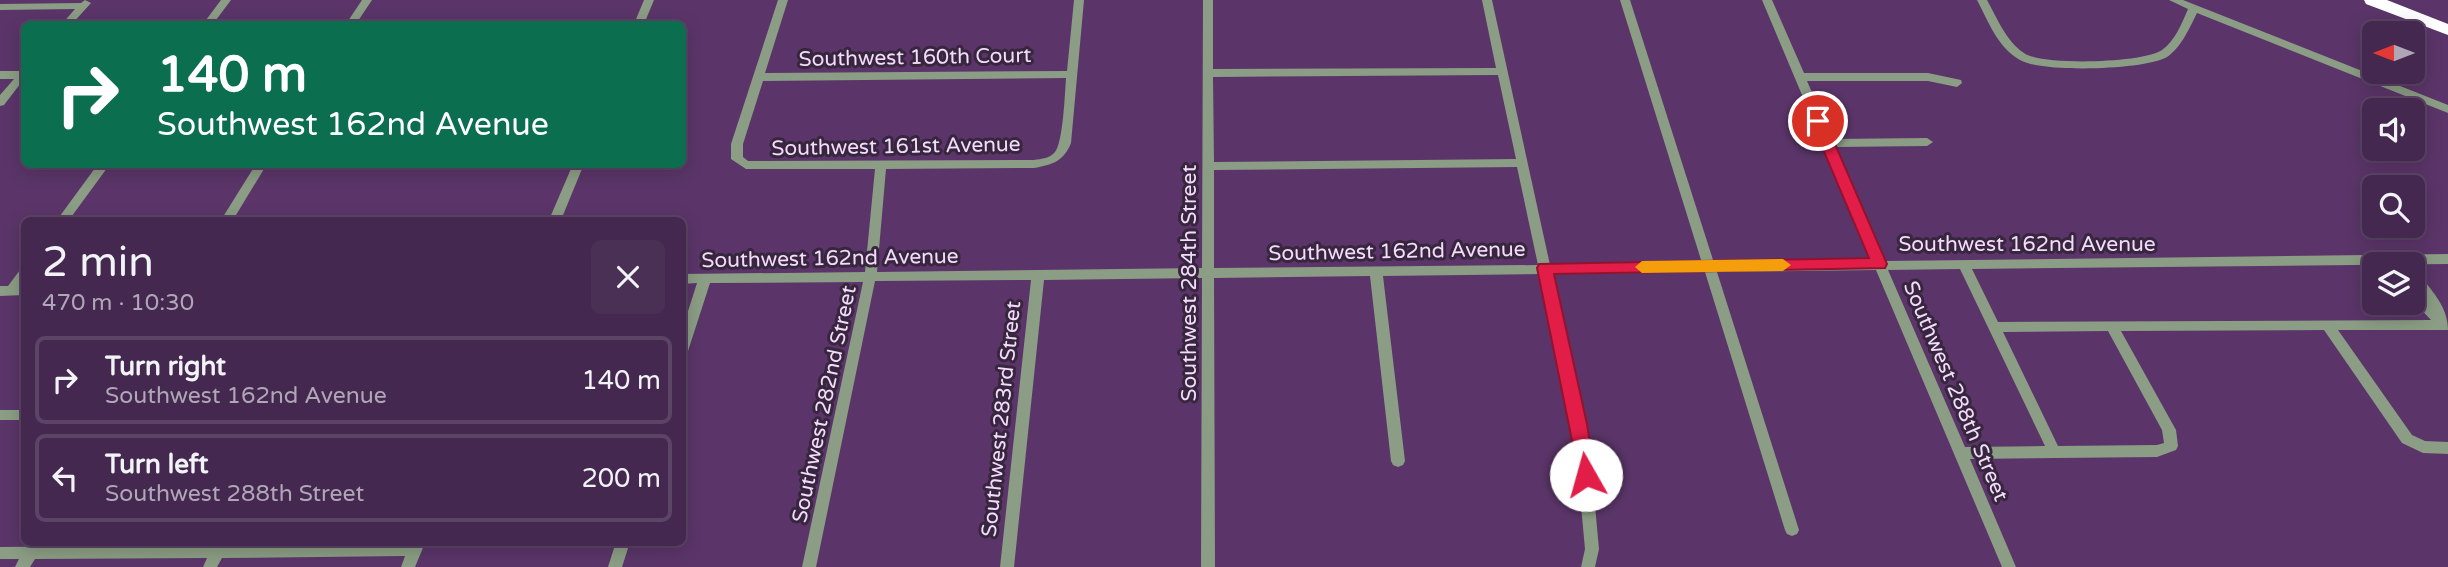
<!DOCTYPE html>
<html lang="en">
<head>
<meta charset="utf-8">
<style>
	body { margin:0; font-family:"Varela Round",sans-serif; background:#4b3056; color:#f1f3f6; height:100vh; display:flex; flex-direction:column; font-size:26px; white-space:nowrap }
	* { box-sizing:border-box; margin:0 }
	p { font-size:23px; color:#afa6b7 }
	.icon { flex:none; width:38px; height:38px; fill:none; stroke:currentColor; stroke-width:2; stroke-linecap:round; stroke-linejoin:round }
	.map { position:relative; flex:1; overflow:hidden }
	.drawer { position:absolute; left:21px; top:217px; width:665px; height:329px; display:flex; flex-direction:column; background:#44284f; border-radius:10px; box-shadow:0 4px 18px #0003,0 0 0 2px #5c4466 }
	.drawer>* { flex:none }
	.hud { position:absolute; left:21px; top:21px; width:665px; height:147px; border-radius:10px; box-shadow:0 4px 18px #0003,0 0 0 2px #5c4466; background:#0b6e4f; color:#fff; overflow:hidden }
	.needle { width:46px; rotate:270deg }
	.tools { position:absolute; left:2362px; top:21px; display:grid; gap:14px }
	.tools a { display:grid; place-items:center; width:63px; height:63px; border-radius:10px; background:#44284f; box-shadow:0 4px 18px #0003,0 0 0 2px #5c4466; font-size:35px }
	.pin { position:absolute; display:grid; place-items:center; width:60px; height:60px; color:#fff; margin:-30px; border:4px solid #fff; border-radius:50%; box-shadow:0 2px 7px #0007 }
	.me { position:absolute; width:77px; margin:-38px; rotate:353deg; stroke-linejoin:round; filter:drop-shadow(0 0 5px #0008) }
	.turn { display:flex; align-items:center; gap:24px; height:147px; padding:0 21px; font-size:32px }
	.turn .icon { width:91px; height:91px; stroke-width:2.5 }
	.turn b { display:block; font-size:49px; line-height:60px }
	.round { display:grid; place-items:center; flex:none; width:74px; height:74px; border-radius:10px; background:#4b3056 }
	.summary { display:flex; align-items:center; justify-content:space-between; height:119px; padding:0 21px }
	h1 { font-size:42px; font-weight:600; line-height:52px }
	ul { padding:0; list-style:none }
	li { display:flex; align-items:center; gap:21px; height:88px; margin:0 14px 10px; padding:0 7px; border:4px solid #5c4466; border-radius:10px }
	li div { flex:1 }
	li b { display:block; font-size:26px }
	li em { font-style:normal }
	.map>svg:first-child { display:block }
</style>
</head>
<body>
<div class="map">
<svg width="2448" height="567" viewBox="0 0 2448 567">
	<rect width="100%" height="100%" fill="#5b3569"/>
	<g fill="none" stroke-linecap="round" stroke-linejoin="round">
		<g fill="#8b9d84" fill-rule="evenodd">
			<polygon points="85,0 91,3 72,24 62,24 75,9 0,10 0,4 81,3"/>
			<polygon points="221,0 231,0 213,24 203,24"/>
			<polygon points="362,0 372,0 356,24 346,24"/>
			<polygon points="644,0 654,0 644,24 634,24"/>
			<path d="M778,0H788L765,73L1067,71L1074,0H1084L1071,143C1064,161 1052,165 1034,168L886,169L877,272L1202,268L1203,0H1213V69L1496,68L1482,0H1492L1550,265L1702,263L1620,0H1630L1714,263L1872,261L1762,0H1772L1804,73H1928L1961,80L1962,83L1957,87L1928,81H1807L1832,139L1927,138L1933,142L1927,146L1835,147L1884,261L2448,254V264L1972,269L1998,322L2431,320L2413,301V288L2417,290L2413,284V270L2417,272C2431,290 2448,306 2448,330H2338L2412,435L2425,441L2448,442V454L2423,453L2402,443L2324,330L2121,331L2176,430L2178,446L2176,450L2157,457L1970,459L2016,567H2002L1876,270L1717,272L1799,530L1797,534L1792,536L1787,534L1785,530L1705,272L1552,274L1589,441L1599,549L1595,567H1581L1585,549L1575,441L1540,274L1383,276L1405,461L1403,465L1398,467L1393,465L1391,461L1370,276L1214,278L1215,567H1201L1202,278L1044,280L1014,567H1000L1031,280L875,281L816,567H802L863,282L710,283L688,351L687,355L682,356V330L697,283L682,284V274L865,272L875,169H746L731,159V144ZM1498,75L1516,159L1214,162L1213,77ZM1066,78C1065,92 1063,143 1055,152C1050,158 1042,159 1034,160L748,161L743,157V144L763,81ZM1517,167L1538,265L1214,268V170ZM1960,269L2045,446L1965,447L1888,270ZM2108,331L2162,430L2164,443L2157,445L2058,446L2003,332Z"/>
			<path d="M1977,0H1987C1997,18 2006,41 2024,53C2041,66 2144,63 2162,50C2175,41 2182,23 2188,9L2169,0H2183L2448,105V113L2197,13C2190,27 2181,48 2167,57C2145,70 2042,73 2020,60C1998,48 1988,21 1977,0Z"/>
			<polygon points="24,69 24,79 4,105 0,106 0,95 14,79 0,79 0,71 19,71"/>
			<polygon points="98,164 110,164 69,220 57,220"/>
			<polygon points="256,164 267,164 233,220 221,220"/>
			<polygon points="573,164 584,164 561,220 549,220"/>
			<polygon points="24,268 24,282 22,285 24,285 24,295 0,296 0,286 8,286 20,270"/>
			<rect x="0" y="410" width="24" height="10"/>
			<polygon points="616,542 630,542 622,567 608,567"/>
			<polygon points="425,543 415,567 401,567 405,556 222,558 217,567 203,567 207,558 35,559 30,567 15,567 19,559 0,559 0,547"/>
		</g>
		<polygon fill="#fff" fill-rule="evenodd" points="2364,0 2387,0 2448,24 2448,35 2366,4"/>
	</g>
	<polygon fill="#e11d48" stroke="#92132f" stroke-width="2" points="1818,116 1825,121 1887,264 1885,268 1554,274 1587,424 1595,475 1592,480 1586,483 1580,480 1537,268 1539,264 1869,258 1811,121"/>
	<polygon fill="#f59e0b" points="1783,259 1791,265 1783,271 1642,273 1635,267 1642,261"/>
	<g text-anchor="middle" stroke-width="6" stroke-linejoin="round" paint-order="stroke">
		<g font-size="21" fill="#f2dcfb" stroke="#37263d">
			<text transform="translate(915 57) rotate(-1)" y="7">Southwest 160th Court</text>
			<text transform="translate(896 146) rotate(-1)" y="7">Southwest 161st Avenue</text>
			<text x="2027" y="251">Southwest 162nd Avenue</text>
			<text transform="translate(1397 251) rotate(-1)" y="7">Southwest 162nd Avenue</text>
			<text transform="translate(830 258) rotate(-1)" y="7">Southwest 162nd Avenue</text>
			<text transform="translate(1189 283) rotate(-90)" y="7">Southwest 284th Street</text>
			<text transform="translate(1956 391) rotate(67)" y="7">Southwest 288th Street</text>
			<text transform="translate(824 404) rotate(-78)" y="7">Southwest 282nd Street</text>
			<text transform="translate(1001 419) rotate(-84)" y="7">Southwest 283rd Street</text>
		</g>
	</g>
</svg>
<div class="tools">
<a><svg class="needle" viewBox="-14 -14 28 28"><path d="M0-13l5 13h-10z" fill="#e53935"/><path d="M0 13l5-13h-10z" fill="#afa6b7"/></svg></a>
<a><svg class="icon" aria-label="sound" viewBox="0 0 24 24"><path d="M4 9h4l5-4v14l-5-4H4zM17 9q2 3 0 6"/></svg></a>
<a><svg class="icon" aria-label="search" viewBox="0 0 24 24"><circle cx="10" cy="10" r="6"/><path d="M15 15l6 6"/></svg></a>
<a><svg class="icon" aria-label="layers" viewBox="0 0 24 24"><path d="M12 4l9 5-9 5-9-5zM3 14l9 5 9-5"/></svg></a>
</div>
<div class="pin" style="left:1818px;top:121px;background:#d93025"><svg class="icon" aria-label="arrive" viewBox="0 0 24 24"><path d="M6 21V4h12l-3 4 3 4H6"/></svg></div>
<svg class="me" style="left:1586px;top:475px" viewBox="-20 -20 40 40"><circle r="19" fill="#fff"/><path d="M0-13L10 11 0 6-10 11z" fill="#e11d48"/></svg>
<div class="hud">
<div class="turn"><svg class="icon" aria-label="right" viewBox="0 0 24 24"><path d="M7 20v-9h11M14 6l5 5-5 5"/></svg><div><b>140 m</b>Southwest 162nd Avenue</div></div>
</div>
<section class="drawer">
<div class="summary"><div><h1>2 min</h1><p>470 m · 10:30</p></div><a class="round"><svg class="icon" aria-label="close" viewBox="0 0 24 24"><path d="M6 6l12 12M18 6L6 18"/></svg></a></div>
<ul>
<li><svg class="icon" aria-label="right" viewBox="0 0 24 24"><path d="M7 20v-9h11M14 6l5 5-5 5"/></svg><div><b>Turn right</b><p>Southwest 162nd Avenue</p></div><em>140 m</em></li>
<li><svg class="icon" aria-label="left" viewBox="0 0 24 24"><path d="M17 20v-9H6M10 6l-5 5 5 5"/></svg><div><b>Turn left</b><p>Southwest 288th Street</p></div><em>200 m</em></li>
</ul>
</section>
</div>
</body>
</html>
